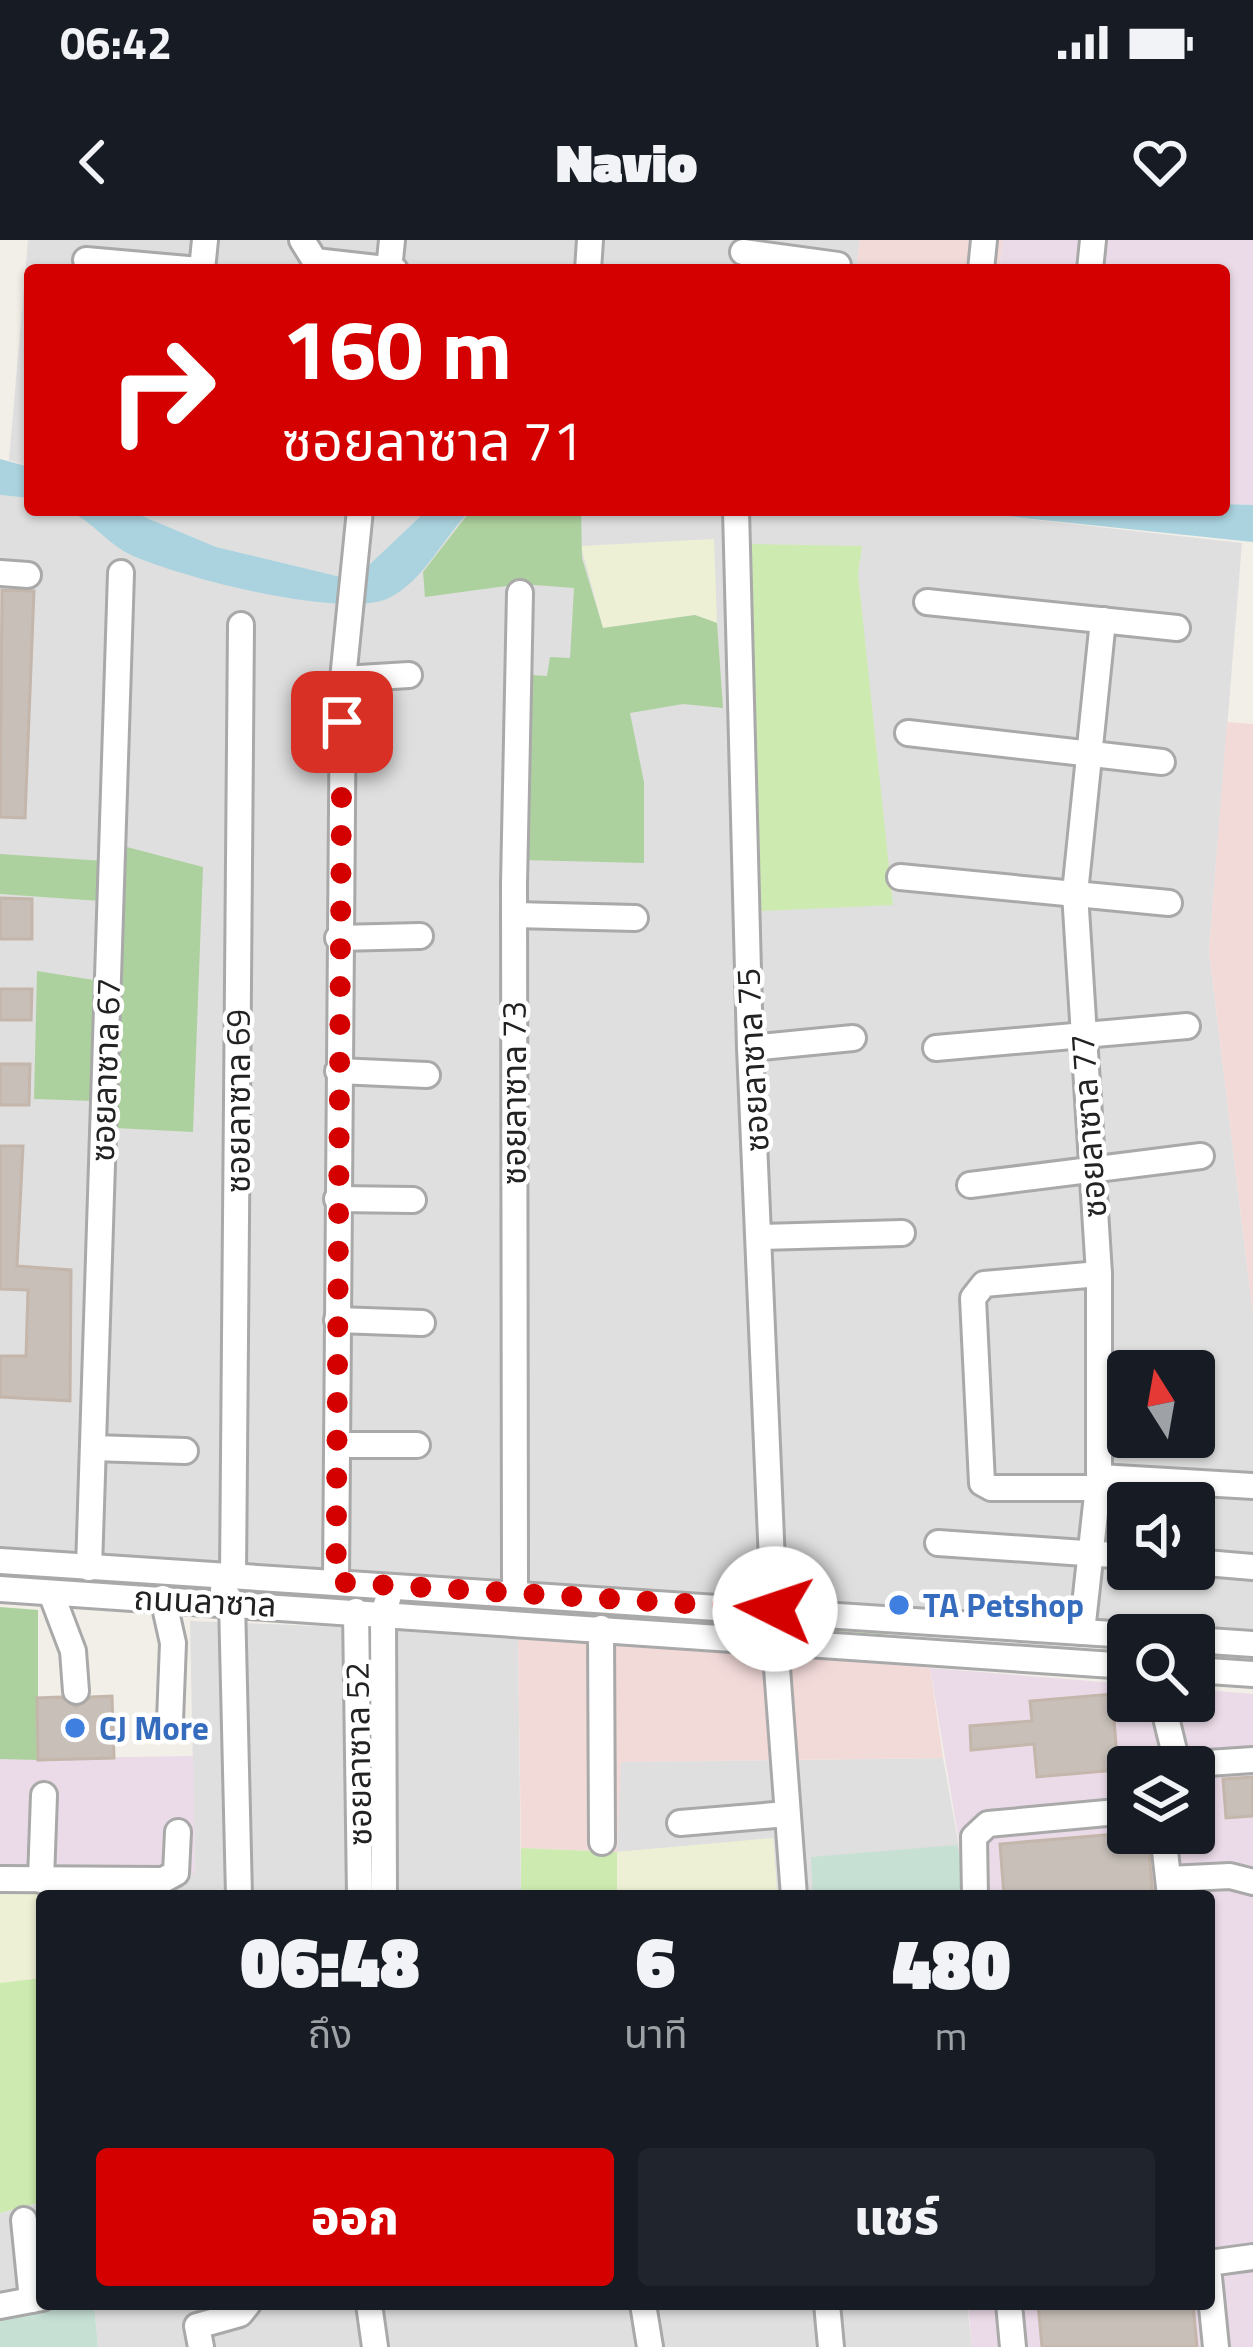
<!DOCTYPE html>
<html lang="th">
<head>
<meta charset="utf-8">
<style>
	body { margin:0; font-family:"Titillium Web","Noto Sans Thai",sans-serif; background:#20242c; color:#f1f3f6; height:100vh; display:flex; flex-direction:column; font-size:45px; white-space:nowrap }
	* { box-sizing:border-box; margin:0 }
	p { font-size:39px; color:#9ea1a6 }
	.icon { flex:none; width:66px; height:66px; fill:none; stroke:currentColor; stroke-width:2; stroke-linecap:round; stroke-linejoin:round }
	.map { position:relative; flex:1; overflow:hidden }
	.panel { position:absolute; left:36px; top:1650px; width:1179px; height:420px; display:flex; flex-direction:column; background:#171b24; border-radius:12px; box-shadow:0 3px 9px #0004 }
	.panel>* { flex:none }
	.top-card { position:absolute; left:24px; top:24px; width:1206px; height:252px; border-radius:12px; box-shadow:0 3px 9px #0004; background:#d40000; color:#fff; overflow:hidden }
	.needle { width:78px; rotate:349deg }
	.tools { position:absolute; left:1107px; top:1110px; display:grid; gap:24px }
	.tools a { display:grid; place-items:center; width:108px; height:108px; border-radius:12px; background:#171b24; box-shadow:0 3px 9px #0004; font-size:60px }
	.pin { position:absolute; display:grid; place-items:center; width:102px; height:102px; color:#fff; margin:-51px; border-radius:24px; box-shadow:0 6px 18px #0006 }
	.me { position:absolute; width:132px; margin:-66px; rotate:274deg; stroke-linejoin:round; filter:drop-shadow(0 0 9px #0008) }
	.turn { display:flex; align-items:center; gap:42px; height:252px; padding:0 60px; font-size:54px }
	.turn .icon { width:156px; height:156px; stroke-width:2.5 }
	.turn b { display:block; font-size:84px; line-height:102px }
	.eta { display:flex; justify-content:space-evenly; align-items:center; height:204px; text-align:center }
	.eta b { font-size:72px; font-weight:800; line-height:84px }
	.action { display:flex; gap:24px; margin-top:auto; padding:24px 60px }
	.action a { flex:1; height:138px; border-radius:12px; background:#d40000; color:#fff; font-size:48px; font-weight:800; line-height:138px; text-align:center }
	.action a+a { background:#20242c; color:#f1f3f6 }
	.status { display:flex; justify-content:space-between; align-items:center; height:84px; padding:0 60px; background:#171b24; direction:ltr }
	.status svg { height:33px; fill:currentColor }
	header { display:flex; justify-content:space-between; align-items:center; height:156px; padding:0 60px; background:#171b24; font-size:54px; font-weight:800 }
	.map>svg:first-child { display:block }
</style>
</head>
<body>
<div class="status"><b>06:42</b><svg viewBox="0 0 49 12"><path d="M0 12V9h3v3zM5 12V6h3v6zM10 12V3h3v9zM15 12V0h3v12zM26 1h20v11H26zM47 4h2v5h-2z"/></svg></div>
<header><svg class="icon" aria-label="back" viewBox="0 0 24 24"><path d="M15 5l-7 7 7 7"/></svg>Navio<svg class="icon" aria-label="heart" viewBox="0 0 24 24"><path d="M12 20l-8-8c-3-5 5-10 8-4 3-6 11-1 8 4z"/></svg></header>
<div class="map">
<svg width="1253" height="2107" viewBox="0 0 1253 2107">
	<rect width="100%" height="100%" fill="#f2efe9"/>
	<g fill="#e0dfdf" fill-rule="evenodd">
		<polygon points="28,0 860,0 856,30 30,30 30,227 9,220"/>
		<path d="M0,255L30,258V270L78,274L125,312L281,355L341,337L216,307L128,270H427L369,325L387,359L471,270H948L1242,303L1209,711L1253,1075V1389L0,1308ZM1128,1131H1194V1197H1128ZM1128,1263H1194V1329H1128Z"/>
		<polygon points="190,1381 518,1394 521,1656 56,1656 57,1631 195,1634"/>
		<polygon points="943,1518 968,1656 777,1656 773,1599 617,1612 620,1522"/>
		<polygon points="42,1962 42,2064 64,2064 0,2076 0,1973"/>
		<polygon points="94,2064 381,2064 382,2069 452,2064 967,2064 972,2107 98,2107"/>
	</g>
	<g fill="#f2dad9">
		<polygon points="860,0 1003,0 999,30 856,30"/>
		<polygon points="1227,482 1253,484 1253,1075 1209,711"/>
		<polygon points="518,1394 930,1428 943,1518 621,1522 617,1612 521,1608"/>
	</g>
	<g fill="#ebdbe8" fill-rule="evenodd">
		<polygon points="1003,0 1253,0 1253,265 1224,264 1224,30 999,30"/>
		<path d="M930,1428L1128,1444V1461H1194V1449L1253,1454V2107H972L968,2064H1209V1656H968ZM1128,1527H1194V1593H1128Z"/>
		<polygon points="193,1516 195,1634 0,1630 0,1519"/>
	</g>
	<g fill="#eef0d5">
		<polygon points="714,299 717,383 695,375 603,388 581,306"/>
		<polygon points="773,1598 777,1650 617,1656 617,1612"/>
		<polygon points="0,1647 57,1647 56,1656 42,1656 42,1738 0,1743"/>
	</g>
	<g fill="#cdebb0">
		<polygon points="744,304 862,306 858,334 893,665 760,671"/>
		<polygon points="505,1366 858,1387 912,1401 552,1374"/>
		<polygon points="521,1608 617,1612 617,1656 521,1656"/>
		<polygon points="42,1738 42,1962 0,1973 0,1743"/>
	</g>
	<g fill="#add19e">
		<polygon points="471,270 581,270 582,318 603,388 695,375 717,383 723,468 683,464 630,473 644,542 644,623 521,620 523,500 532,435 547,436 550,417 570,418 574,348 521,344 425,357 423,332"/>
		<polygon points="123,606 203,627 193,892 115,888"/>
		<polygon points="0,614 104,621 100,661 0,654"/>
		<polygon points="37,731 100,741 94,861 34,859"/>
		<polygon points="0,1367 38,1370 38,1520 0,1519"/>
	</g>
	<g fill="#c6e0d4">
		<polygon points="957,1605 968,1656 813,1656 811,1617"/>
		<polygon points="64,2064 94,2064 98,2107 0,2107 0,2076"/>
	</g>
	<g fill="#aad3df">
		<polygon points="0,219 30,227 30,258 0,255"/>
		<polygon points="1224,264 1253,265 1253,302 948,270 1224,270"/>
		<path d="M66,270H128L216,307L341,337L369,325L427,270H471C442,298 426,339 389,358C344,380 173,336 127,313C105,301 90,279 66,270Z"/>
	</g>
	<g fill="#c7bfb8" stroke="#c4b6ab" stroke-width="3">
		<polygon points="2,350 34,351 25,578 0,577"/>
		<polygon points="0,658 32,659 32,699 0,699"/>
		<polygon points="0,749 32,749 31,780 0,780"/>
		<polygon points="0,824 30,824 29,865 0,865"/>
		<polygon points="0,906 23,906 17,1026 71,1030 70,1161 0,1157 0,1116 26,1116 28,1050 0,1049"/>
		<polygon points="1112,1454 1118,1530 1037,1537 1034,1504 971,1510 970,1486 1032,1481 1030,1461"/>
		<polygon points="112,1456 114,1518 38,1520 37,1458 61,1457 76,1467 91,1457"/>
		<polygon points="1253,1537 1253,1576 1226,1578 1223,1539"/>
		<polygon points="1128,1593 1147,1593 1153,1656 1004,1656 1000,1604"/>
		<polygon points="1038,2064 1193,2064 1197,2107 1042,2107"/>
	</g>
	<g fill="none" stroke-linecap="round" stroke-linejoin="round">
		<g stroke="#a9a9a9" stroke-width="30">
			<g id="minor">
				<polyline points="302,0 315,21 395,30"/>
				<polyline points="743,12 838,25"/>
				<polyline points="86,20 199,30"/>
				<polyline points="202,30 205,0"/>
				<polyline points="389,30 392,0"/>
				<polyline points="588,30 590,0"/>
				<polyline points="981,30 984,0"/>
				<polyline points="1090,30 1093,0"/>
				<polyline points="736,270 750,808 774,1369"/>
				<polyline points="0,333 28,335"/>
				<polyline points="927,362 1177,388"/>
				<polyline points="343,439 409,435"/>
				<polyline points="908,493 1162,522"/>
				<polyline points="900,637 1169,663"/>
				<polyline points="514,675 635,678"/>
				<polyline points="338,698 420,696"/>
				<polyline points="750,808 853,798"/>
				<polyline points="936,808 1187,786"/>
				<polyline points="338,831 427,835"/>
				<polyline points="970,945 1201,916"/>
				<polyline points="337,959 413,960"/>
				<polyline points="762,997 902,993"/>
				<polyline points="337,1080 422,1083"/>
				<polyline points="337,1205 417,1205"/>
				<polyline points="93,1208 185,1211"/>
				<polyline points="1099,1237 1253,1246"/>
				<polyline points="1097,1248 991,1248 982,1243 973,1058 984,1044 1099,1034"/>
				<polyline points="938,1303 1128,1316"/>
				<polyline points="0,1321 1128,1395"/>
				<polyline points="1194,1322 1253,1327"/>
				<polyline points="89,1328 121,333"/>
				<polyline points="233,1336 241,385"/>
				<polyline points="336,1342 343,439 360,270"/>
				<polyline points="0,1349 1128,1426"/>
				<polyline points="223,1350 232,1362 239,1656"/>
				<polyline points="51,1353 73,1411 76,1451"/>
				<polyline points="515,1353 514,644 520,353"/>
				<polyline points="163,1358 173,1403 170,1481"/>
				<polyline points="356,1371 360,1656"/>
				<polyline points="601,1388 602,1602"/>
				<polyline points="1082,1392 1099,1237 1099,1034 1075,653 1103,380"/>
				<polyline points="1194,1400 1253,1404"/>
				<polyline points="775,1401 794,1656"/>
				<polyline points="1194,1430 1253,1434"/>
				<polyline points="1162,1461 1178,1527"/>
				<polyline points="1178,1525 1253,1520"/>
				<polyline points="680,1583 787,1574"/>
				<polyline points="1163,1593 1170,1656"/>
				<polyline points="0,1639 163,1640 176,1633 178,1592"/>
				<polyline points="1169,1639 1230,1636 1253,1642"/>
				<polyline points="41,1640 44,1555"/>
				<polyline points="384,1656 383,1373 388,1359"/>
				<polyline points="975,1656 974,1597 988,1584 1128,1571"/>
				<polyline points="24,1980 32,2060"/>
				<polyline points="1209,2023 1253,2017"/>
				<polyline points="1209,2037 1216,2107"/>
				<polyline points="369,2064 375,2107"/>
				<polyline points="643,2064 650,2107"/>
				<polyline points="827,2064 831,2107"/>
				<polyline points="1009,2064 1013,2107"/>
				<polyline points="0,2066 42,2058"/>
				<polyline points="201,2107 197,2086 240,2074 248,2064"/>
			</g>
		</g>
		<use href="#minor" stroke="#fff" stroke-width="24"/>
	</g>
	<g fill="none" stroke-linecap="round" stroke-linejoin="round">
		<polyline stroke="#d40000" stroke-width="21" stroke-dasharray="0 37.8" points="342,482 336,1342 775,1369"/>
	</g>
	<g fill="#3f7fe0" stroke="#fff" stroke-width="4.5">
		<circle cx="899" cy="1365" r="12"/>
		<circle cx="75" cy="1488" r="12"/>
	</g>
	<g text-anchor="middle" stroke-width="9" stroke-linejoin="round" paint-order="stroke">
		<g font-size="33" fill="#222" stroke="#fff">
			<text transform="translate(752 820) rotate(-93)" y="12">ซอยลาซาล 75</text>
			<text transform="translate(105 830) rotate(-88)" y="12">ซอยลาซาล 67</text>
			<text transform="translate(514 853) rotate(-90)" y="12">ซอยลาซาล 73</text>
			<text transform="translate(238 861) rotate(-90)" y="12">ซอยลาซาล 69</text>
			<text transform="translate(1088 886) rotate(-94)" y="12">ซอยลาซาล 77</text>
			<text transform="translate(205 1361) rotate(3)" y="12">ถนนลาซาล</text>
			<text transform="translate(358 1514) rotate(-91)" y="12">ซอยลาซาล 52</text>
		</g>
		<g font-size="33" font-weight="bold" fill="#366cbe" stroke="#fff" text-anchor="start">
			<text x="923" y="1377">TA Petshop</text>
			<text x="99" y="1500">CJ More</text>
		</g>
	</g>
</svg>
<div class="tools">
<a><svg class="needle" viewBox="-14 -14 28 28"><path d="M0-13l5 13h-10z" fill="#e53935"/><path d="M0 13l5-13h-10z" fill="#9ea1a6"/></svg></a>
<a><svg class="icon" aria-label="sound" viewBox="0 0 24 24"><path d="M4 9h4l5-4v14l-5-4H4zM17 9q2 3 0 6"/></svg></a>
<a><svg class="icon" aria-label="search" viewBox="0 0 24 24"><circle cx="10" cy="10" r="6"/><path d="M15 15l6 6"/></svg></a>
<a><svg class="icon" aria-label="layers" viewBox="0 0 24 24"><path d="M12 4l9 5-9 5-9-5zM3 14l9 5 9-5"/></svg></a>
</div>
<div class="pin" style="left:342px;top:482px;background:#d93025"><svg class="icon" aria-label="arrive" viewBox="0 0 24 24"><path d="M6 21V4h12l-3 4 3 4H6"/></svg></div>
<svg class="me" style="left:775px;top:1369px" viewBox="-20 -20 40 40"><circle r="19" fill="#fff"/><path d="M0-13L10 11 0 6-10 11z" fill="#d40000"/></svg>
<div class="top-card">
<div class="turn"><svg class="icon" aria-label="right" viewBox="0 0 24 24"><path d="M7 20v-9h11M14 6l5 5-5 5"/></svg><div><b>160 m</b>ซอยลาซาล 71</div></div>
</div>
<section class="panel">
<div class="eta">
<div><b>06:48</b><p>ถึง</p></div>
<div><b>6</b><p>นาที</p></div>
<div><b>480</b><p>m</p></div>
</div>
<div class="action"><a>ออก</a><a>แชร์</a></div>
</section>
</div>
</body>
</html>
